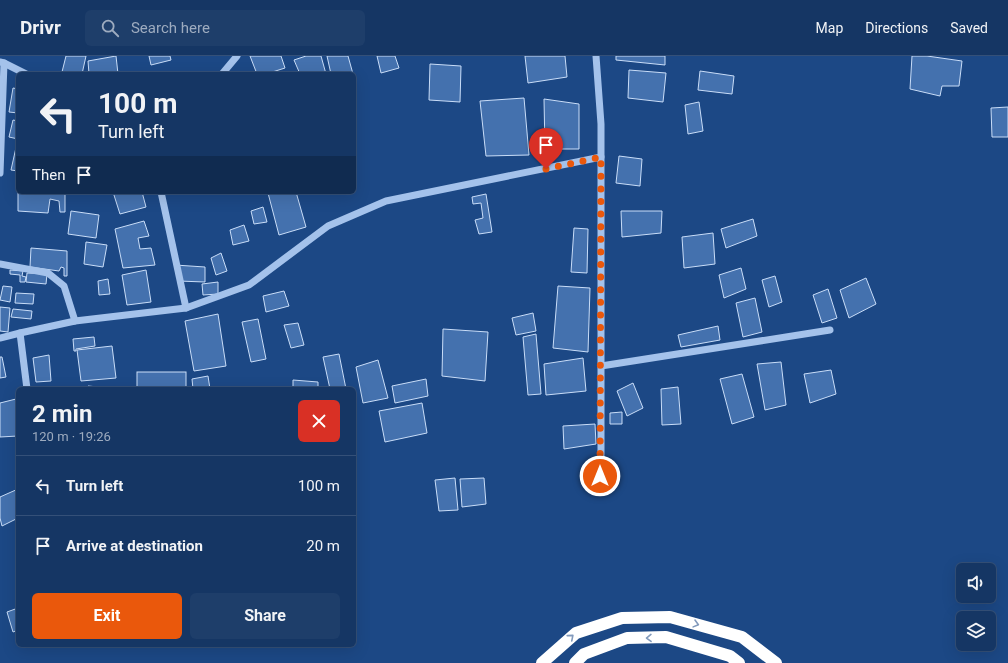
<!DOCTYPE html>
<html lang="en">
<head>
<meta charset="utf-8">
<style>
	body { margin:0; font-family:Roboto,sans-serif; background:#1e3e6a; color:#f1f3f6; height:100vh; display:flex; flex-direction:column; font-size:15px; white-space:nowrap }
	* { box-sizing:border-box; margin:0 }
	p { font-size:13px; color:#9dabbf }
	.icon { flex:none; width:22px; height:22px; fill:none; stroke:currentColor; stroke-width:2; stroke-linecap:round; stroke-linejoin:round }
	.map { position:relative; flex:1; overflow:hidden }
	.side { position:absolute; left:16px; top:331px; width:340px; height:260px; display:flex; flex-direction:column; background:#153664; border-radius:6px; box-shadow:0 4px 16px #0002,0 0 0 1px #345078 }
	.side>* { flex:none }
	.banner { position:absolute; left:16px; top:16px; width:340px; height:122px; border-radius:6px; box-shadow:0 4px 16px #0002,0 0 0 1px #345078; background:#153664; color:#f1f3f6; overflow:hidden }
	.fabs { position:absolute; left:956px; top:507px; display:grid; gap:8px }
	.fabs a { display:grid; place-items:center; width:40px; height:40px; border-radius:6px; background:#153664; box-shadow:0 4px 16px #0002,0 0 0 1px #345078; font-size:20px }
	.pin { position:absolute; display:grid; place-items:center; width:34px; height:34px; color:#fff; margin:-41px -17px; border-radius:50% 50% 50% 0; rotate:-45deg; box-shadow:0 0 4px #0007 }
	.pin .icon { rotate:45deg }
	.me { position:absolute; width:44px; margin:-22px; rotate:0deg; stroke-linejoin:round; filter:drop-shadow(0 0 3px #0008) }
	.turn { display:flex; align-items:center; gap:14px; height:84px; padding:0 16px; font-size:18px }
	.turn .icon { width:52px; height:52px; stroke-width:2.5 }
	.turn b { display:block; font-size:28px; line-height:34px }
	.then { display:flex; align-items:center; height:38px; padding:0 16px; background:#0003; gap:8px; font-size:15px }
	.round { display:grid; place-items:center; flex:none; width:42px; height:42px; border-radius:6px; background:#1e3e6a }
	.head { display:flex; align-items:center; justify-content:space-between; height:68px; padding:0 16px }
	h1 { font-size:24px; font-weight:700; line-height:30px }
	.cta { display:flex; gap:8px; margin-top:auto; padding:8px 16px }
	.cta a { flex:1; height:46px; border-radius:6px; background:#ea580c; color:#fff; font-size:16px; font-weight:700; line-height:46px; text-align:center }
	.cta a+a { background:#1e3e6a; color:#f1f3f6 }
	ul { padding:0; list-style:none }
	li { display:flex; align-items:center; gap:12px; height:60px; padding:0 16px; border-top:1px solid #345078 }
	li div { flex:1 }
	li b { display:block; font-size:15px }
	li em { font-style:normal }
	header { display:flex; align-items:center; gap:24px; box-sizing:border-box; height:56px; padding:0 20px; background:#153664; border-bottom:1px solid #345078 }
	header strong { font-size:19px }
	nav { display:flex; gap:22px; margin-inline-start:auto; font-size:14px }
	.search { width:280px; height:36px; background:#1e3e6a; display:flex; align-items:center; gap:10px; box-sizing:border-box; padding:0 14px; border-radius:6px; color:#9dabbf; font-size:15px }
	.map>svg:first-child { display:block }
</style>
</head>
<body>
<header>
<strong>Drivr</strong>
<div class="search"><svg class="icon" aria-label="search" viewBox="0 0 24 24"><circle cx="10" cy="10" r="6"/><path d="M15 15l6 6"/></svg>Search here</div>
<nav><a>Map</a><a>Directions</a><a>Saved</a></nav>
</header>
<div class="map">
<svg width="1008" height="607" viewBox="0 0 1008 607">
	<rect width="100%" height="100%" fill="#1c4885"/>
	<g fill="#4471ae" stroke="#c9ddf8">
		<polygon points="66,0 86,0 82,18 67,18 62,16"/>
		<polygon points="116,0 118,18 89,18 88,5"/>
		<polygon points="149,0 170,0 171,4 151,9"/>
		<polygon points="250,0 281,0 285,12 266,18 257,18"/>
		<polygon points="306,0 321,0 326,18 300,18 294,4"/>
		<polygon points="327,0 348,0 353,18 331,18"/>
		<polygon points="377,0 395,0 399,12 381,17"/>
		<polygon points="525,0 565,0 567,21 528,27"/>
		<polygon points="616,0 665,0 665,9 616,4"/>
		<polygon points="912,0 927,0 962,5 959,30 942,30 940,40 910,33"/>
		<polygon points="430,8 461,10 460,46 429,44"/>
		<polygon points="629,14 666,17 663,46 628,42"/>
		<polygon points="700,15 734,20 732,38 698,34"/>
		<polygon points="13,32 18,33 18,57 9,56"/>
		<polygon points="524,42 529,99 486,100 480,45"/>
		<polygon points="544,43 579,48 579,93 555,93 545,94"/>
		<polygon points="699,46 703,75 688,78 685,49"/>
		<polygon points="1008,51 1008,81 992,81 991,52"/>
		<polygon points="13,64 18,65 18,83 9,81"/>
		<polygon points="17,87 18,88 18,115 11,114"/>
		<polygon points="619,100 642,103 640,130 616,127"/>
		<polygon points="18,136 65,136 65,156 60,156 59,145 50,143 48,157 18,155"/>
		<polygon points="113,136 142,136 146,151 120,158"/>
		<polygon points="273,136 296,136 306,171 279,179 268,137"/>
		<polygon points="486,138 492,176 479,178 475,164 483,162 481,147 473,148 472,141"/>
		<polygon points="263,151 267,166 254,168 251,155"/>
		<polygon points="71,155 99,159 96,182 68,178"/>
		<polygon points="621,155 662,155 661,177 622,181"/>
		<polygon points="753,163 757,180 726,192 721,173"/>
		<polygon points="144,165 149,180 138,182 140,193 151,192 155,209 123,212 115,173"/>
		<polygon points="244,169 249,185 233,189 230,174"/>
		<polygon points="574,172 588,173 587,217 571,216"/>
		<polygon points="713,177 715,208 684,212 682,181"/>
		<polygon points="86,186 107,189 103,211 84,208"/>
		<polygon points="31,192 67,195 67,220 64,220 64,212 61,211 59,215 30,211"/>
		<polygon points="221,197 227,215 216,219 211,202"/>
		<polygon points="175,209 205,211 205,226 178,225"/>
		<polygon points="741,212 746,233 724,242 719,219"/>
		<polygon points="10,214 23,215 22,220 26,221 25,226 20,226 20,219 10,218"/>
		<polygon points="146,214 151,246 127,249 122,219"/>
		<polygon points="27,217 47,218 46,228 26,226"/>
		<polygon points="775,220 782,246 769,251 762,224"/>
		<polygon points="866,222 876,248 849,262 840,234"/>
		<polygon points="108,223 110,238 99,239 98,225"/>
		<polygon points="218,226 218,238 203,239 202,228"/>
		<polygon points="3,230 12,231 10,246 0,244"/>
		<polygon points="558,230 590,232 588,296 553,292"/>
		<polygon points="828,233 837,262 822,267 813,239"/>
		<polygon points="284,235 289,250 266,256 263,240"/>
		<polygon points="16,237 34,238 33,248 15,247"/>
		<polygon points="755,242 762,276 743,281 736,247"/>
		<polygon points="0,251 10,252 8,276 0,275"/>
		<polygon points="13,253 32,255 31,263 11,261"/>
		<polygon points="533,257 536,275 516,279 512,262"/>
		<polygon points="218,258 226,310 194,315 185,265"/>
		<polygon points="258,263 266,303 251,306 242,266"/>
		<polygon points="298,267 304,289 291,292 284,269"/>
		<polygon points="718,270 720,284 681,291 678,279"/>
		<polygon points="443,273 488,276 485,325 442,320"/>
		<polygon points="536,278 541,338 528,339 523,281"/>
		<polygon points="94,281 95,290 76,293 76,295 74,295 73,283"/>
		<polygon points="112,290 116,322 81,325 77,294"/>
		<polygon points="339,298 346,333 330,333 323,301"/>
		<polygon points="49,299 51,325 36,326 33,302"/>
		<polygon points="0,301 2,301 6,321 0,322"/>
		<polygon points="583,302 586,335 546,339 544,308"/>
		<polygon points="378,304 388,342 363,347 356,311"/>
		<polygon points="781,306 786,349 765,354 757,308"/>
		<polygon points="831,314 836,338 810,347 804,318"/>
		<rect x="137" y="316" width="49" height="17"/>
		<polygon points="742,318 754,361 732,368 720,323"/>
		<polygon points="208,320 210,333 193,333 192,323"/>
		<polygon points="426,323 428,340 395,347 392,330"/>
		<polygon points="293,324 318,326 318,333 293,333"/>
		<polygon points="633,327 643,352 627,360 617,335"/>
		<polygon points="88,330 108,332 108,333 87,333"/>
		<polygon points="678,331 681,368 662,369 661,333"/>
		<polygon points="16,343 18,353 18,380 0,381 0,347"/>
		<polygon points="422,347 427,377 385,386 379,355"/>
		<polygon points="622,356 622,368 610,368 610,357"/>
		<polygon points="595,368 596,388 564,393 563,370"/>
		<polygon points="455,422 458,454 439,455 435,424"/>
		<polygon points="484,422 486,448 462,451 460,423"/>
		<polygon points="18,433 18,462 2,470 0,462 0,441"/>
		<polygon points="18,552 18,574 13,576 7,556"/>
	</g>
	<g fill="none" stroke-linecap="round" stroke-linejoin="round">
		<g stroke="#a4c2eb" stroke-width="7">
			<polyline points="0,6 4,7 26,18"/>
			<polyline points="222,18 237,0"/>
			<polyline points="0,117 4,7"/>
			<polyline points="161,136 186,252"/>
			<polyline points="0,208 48,217 64,230 75,265"/>
			<polyline points="20,277 27,333"/>
			<polyline points="0,282 20,277 75,265 186,252 249,229 328,170 386,145 601,101 601,68 596,0"/>
			<polyline points="601,310 830,274"/>
			<polyline points="601,420 601,101"/>
		</g>
		<g stroke="#fff" stroke-width="12">
			<polyline points="542,607 576,577 622,562 670,561 742,581 776,607"/>
			<polyline points="575,607 584,598 627,582 666,581 730,600 739,607"/>
		</g>
	</g>
	<defs><path id="oneway-chevron" d="M-2-3.5L2.5 0L-2 3.5" fill="none" stroke-width="1.6" stroke-linecap="round" stroke-linejoin="round"/></defs>
	<g stroke="#829abc">
		<use href="#oneway-chevron" transform="translate(696 568) rotate(15)"/>
		<use href="#oneway-chevron" transform="translate(571 581) rotate(-41)"/>
		<use href="#oneway-chevron" transform="translate(649 582) rotate(179)"/>
	</g>
	<g fill="none" stroke-linecap="round" stroke-linejoin="round">
		<polyline stroke="#ea580c" stroke-width="7" stroke-dasharray="0 12.6" points="546,113 601,101 600,420"/>
	</g>
</svg>
<div class="fabs">
<a><svg class="icon" aria-label="sound" viewBox="0 0 24 24"><path d="M4 9h4l5-4v14l-5-4H4zM17 9q2 3 0 6"/></svg></a>
<a><svg class="icon" aria-label="layers" viewBox="0 0 24 24"><path d="M12 4l9 5-9 5-9-5zM3 14l9 5 9-5"/></svg></a>
</div>
<div class="pin" style="left:546px;top:113px;background:#d93025"><svg class="icon" aria-label="arrive" viewBox="0 0 24 24"><path d="M6 21V4h12l-3 4 3 4H6"/></svg></div>
<svg class="me" style="left:600px;top:420px" viewBox="-20 -20 40 40"><circle r="17" fill="#ea580c" stroke="#fff" stroke-width="3"/><path d="M0-11L8 9 0 5-8 9z" fill="#fff"/></svg>
<div class="banner">
<div class="turn"><svg class="icon" aria-label="left" viewBox="0 0 24 24"><path d="M17 20v-9H6M10 6l-5 5 5 5"/></svg><div><b>100 m</b>Turn left</div></div>
<div class="then">Then<svg class="icon" aria-label="arrive" viewBox="0 0 24 24"><path d="M6 21V4h12l-3 4 3 4H6"/></svg></div>
</div>
<section class="side">
<div class="head"><div><h1>2 min</h1><p>120 m · 19:26</p></div><a class="round" style="background:#d93025;color:#fff"><svg class="icon" aria-label="close" viewBox="0 0 24 24"><path d="M6 6l12 12M18 6L6 18"/></svg></a></div>
<ul>
<li><svg class="icon" aria-label="left" viewBox="0 0 24 24"><path d="M17 20v-9H6M10 6l-5 5 5 5"/></svg><div><b>Turn left</b></div><em>100 m</em></li>
<li><svg class="icon" aria-label="arrive" viewBox="0 0 24 24"><path d="M6 21V4h12l-3 4 3 4H6"/></svg><div><b>Arrive at destination</b></div><em>20 m</em></li>
</ul>
<div class="cta"><a>Exit</a><a>Share</a></div>
</section>
</div>
</body>
</html>
